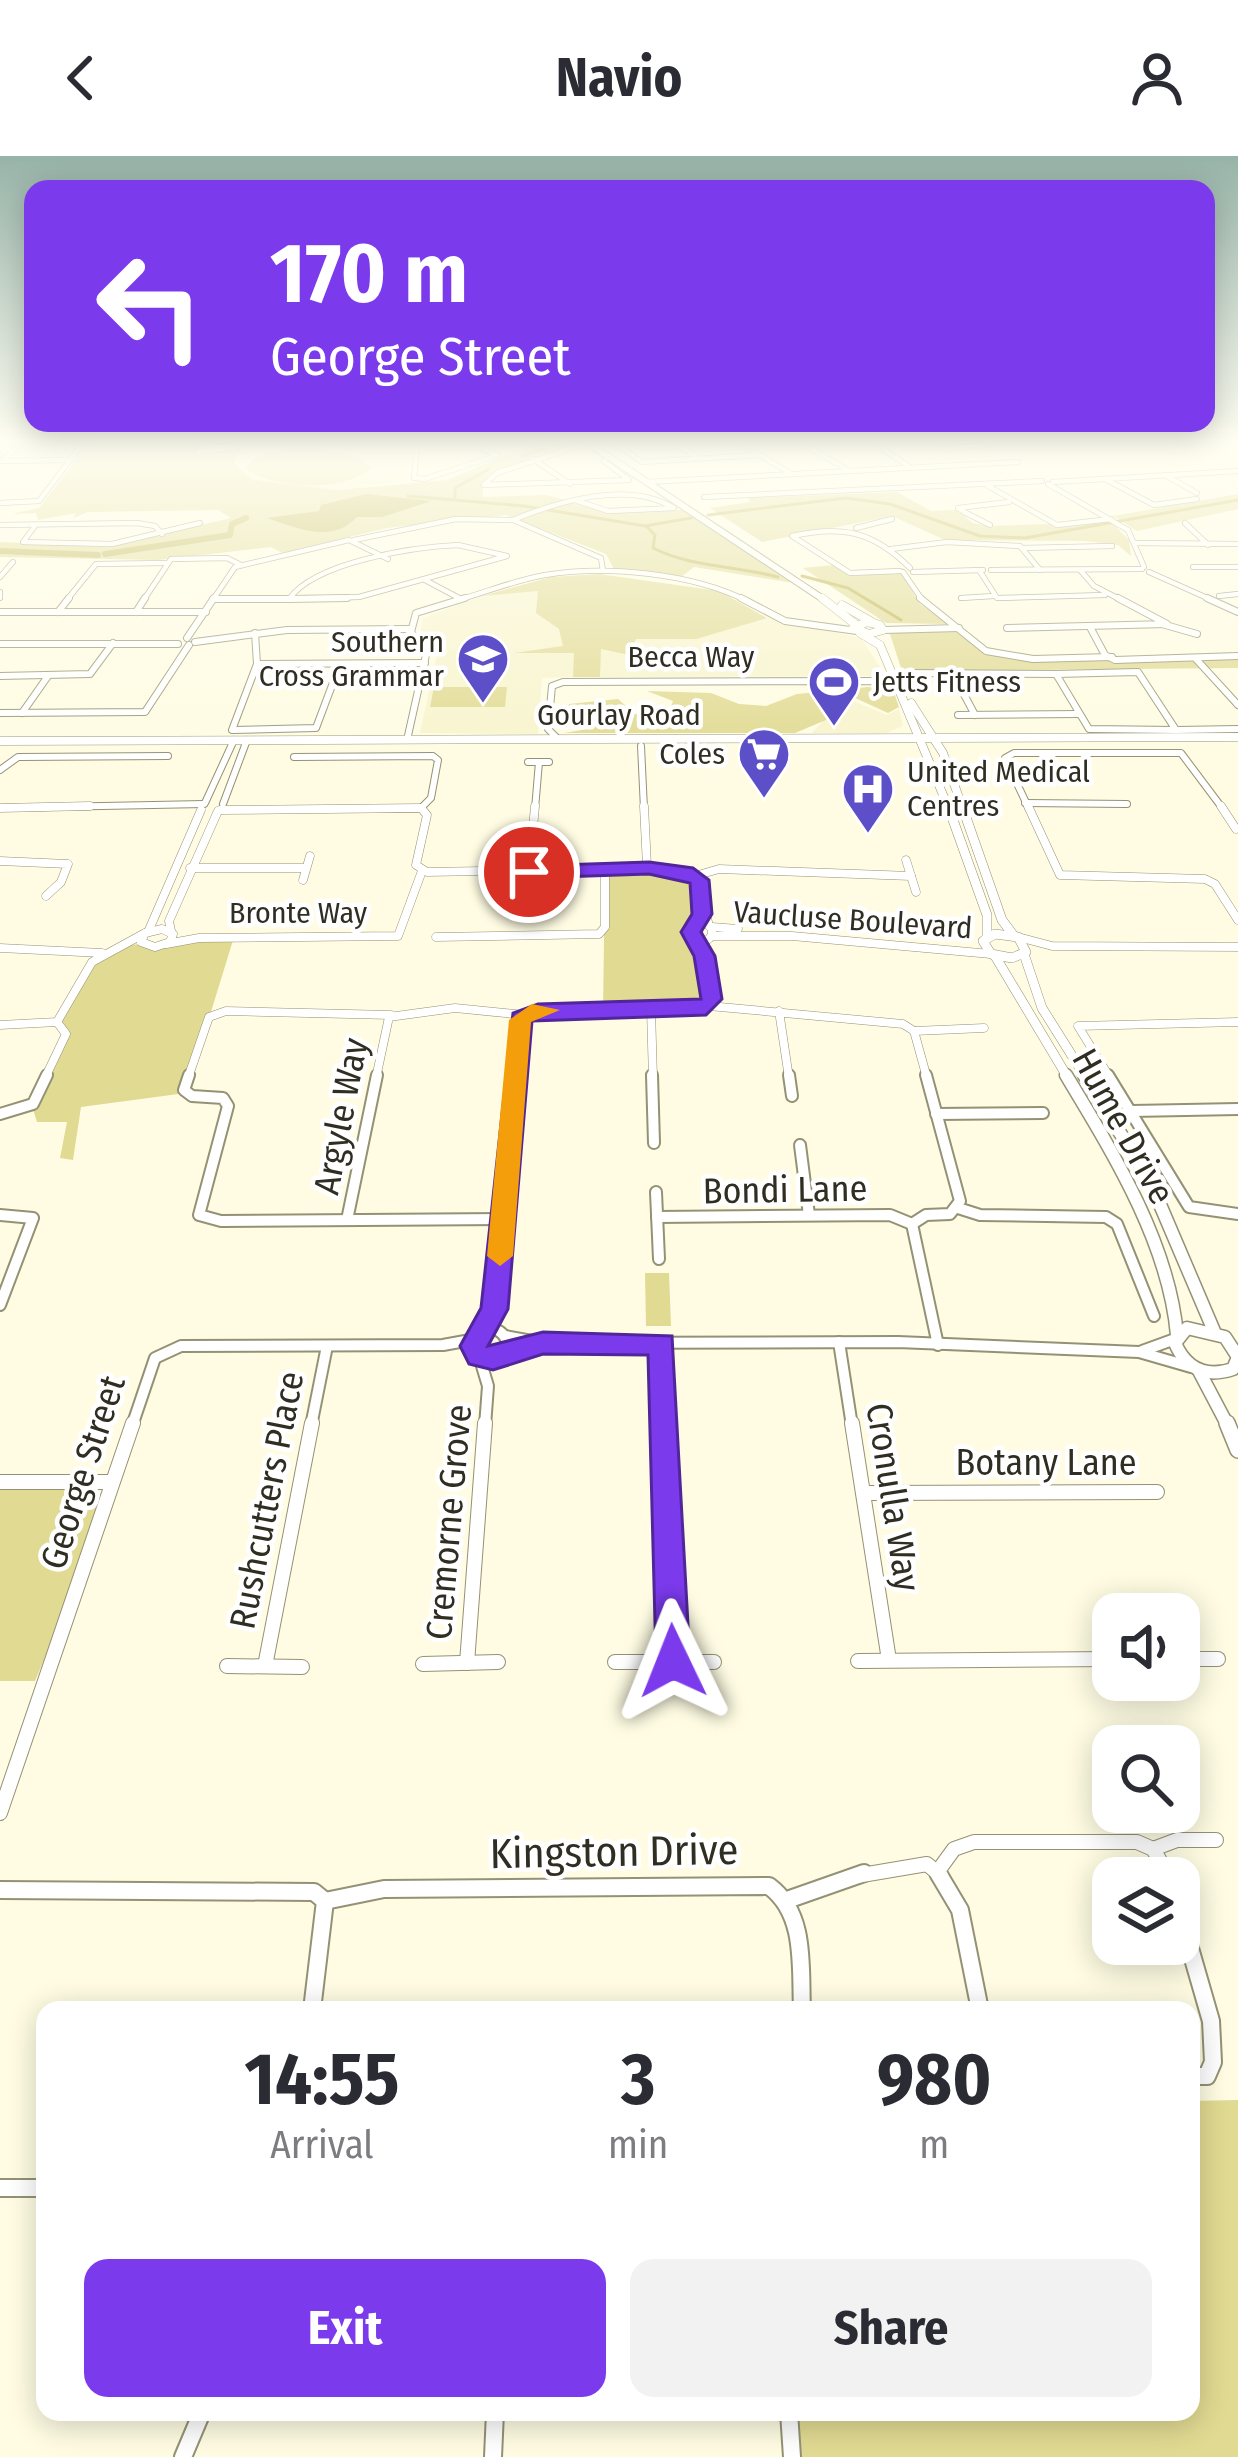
<!DOCTYPE html>
<html lang="en">
<head>
<meta charset="utf-8">
<style>
	body { margin:0; font-family:"Fira Sans Condensed",sans-serif; background:#f2f2f3; color:#2b2b33; height:100vh; display:flex; flex-direction:column; font-size:45px; white-space:nowrap }
	* { box-sizing:border-box; margin:0 }
	p { font-size:39px; color:#7c7c81 }
	.icon { flex:none; width:66px; height:66px; fill:none; stroke:currentColor; stroke-width:2; stroke-linecap:round; stroke-linejoin:round }
	.map { position:relative; flex:1; overflow:hidden }
	.side { position:absolute; left:36px; top:1845px; width:1164px; height:420px; display:flex; flex-direction:column; background:#fff; border-radius:24px; box-shadow:0 6px 30px #0003 }
	.side>* { flex:none }
	.hud { position:absolute; left:24px; top:24px; width:1191px; height:252px; border-radius:24px; box-shadow:0 6px 30px #0003; background:#7c3aed; color:#fff; overflow:hidden }
	.fabs { position:absolute; left:1092px; top:1437px; display:grid; gap:24px }
	.fabs a { display:grid; place-items:center; width:108px; height:108px; border-radius:24px; background:#fff; box-shadow:0 6px 30px #0003; font-size:60px }
	.pin { position:absolute; display:grid; place-items:center; width:102px; height:102px; color:#fff; margin:-51px; border:6px solid #fff; border-radius:50%; box-shadow:0 3px 12px #0007 }
	.me { position:absolute; width:132px; margin:-66px; rotate:358deg; stroke-linejoin:round; filter:drop-shadow(0 0 9px #0008) }
	.turn { display:flex; align-items:center; gap:42px; height:252px; padding:0 48px; font-size:54px }
	.turn .icon { width:156px; height:156px; stroke-width:2.5 }
	.turn b { display:block; font-size:84px; line-height:102px }
	.eta { display:flex; justify-content:space-evenly; align-items:center; height:204px; text-align:center }
	.eta b { font-size:72px; font-weight:700; line-height:84px }
	.action { display:flex; gap:24px; margin-top:auto; padding:24px 48px }
	.action a { flex:1; height:138px; border-radius:24px; background:#7c3aed; color:#fff; font-size:48px; font-weight:700; line-height:138px; text-align:center }
	.action a+a { background:#f2f2f3; color:#2b2b33 }
	header { display:flex; justify-content:space-between; align-items:center; height:156px; padding:0 48px; background:#fff; font-size:54px; font-weight:700 }
	.map>svg:first-child { display:block }
</style>
</head>
<body>
<header><svg class="icon" aria-label="back" viewBox="0 0 24 24"><path d="M15 5l-7 7 7 7"/></svg>Navio<svg class="icon" aria-label="person" viewBox="0 0 24 24"><circle cx="12" cy="8" r="4"/><path d="M4 21q1-7 8-7t8 7"/></svg></header>
<div class="map">
<svg width="1238" height="2301" viewBox="0 0 1238 2301">
	<rect width="100%" height="100%" fill="#fffce3"/>
	<g fill="#f8f4cd">
		<polygon points="245,283 413,283 407,325 336,334 253,325 234,307"/>
		<polygon points="537,435 576,474 573,521 542,522 538,578 420,577 437,498 421,475 423,462 482,440"/>
		<polygon points="767,462 861,482 886,520 600,521 600,484 694,481"/>
		<polygon points="826,544 851,544 887,559 899,553 903,570 887,577 812,577 824,564 839,562"/>
	</g>
	<g fill="#e1da92">
		<polygon points="92,283 245,283 234,307 253,324 336,334 447,324 520,293 574,283 581,288 491,318 482,327 483,341 547,339 606,356 682,354 794,427 694,411 680,422 614,413 606,398 506,359 387,372 282,397 271,391 158,404 0,401 0,386 106,391 231,362 218,354 88,356 73,362 76,357 38,364 36,357 11,358 39,352"/>
		<path d="M315,293L356,299L372,312C342,337 276,333 245,313C256,292 292,293 315,293Z"/>
		<polygon points="897,336 931,355 957,354 973,367 989,370 1111,366 1129,384 1131,400 1118,389 1086,385 945,384 892,360 762,386 710,352 750,346 748,342"/>
		<polygon points="1238,338 1238,353 1137,375 1113,360"/>
		<polygon points="834,409 852,420 901,417 920,448 949,468 886,467 803,412"/>
		<polygon points="599,418 719,435 767,462 696,483 636,483 629,499 601,493 600,521 573,521 574,497 514,497 563,490 559,473 536,457 538,435 482,440 551,421"/>
		<polygon points="889,475 957,475 981,495 1063,505 1238,503 1238,512 902,515"/>
		<polygon points="434,531 507,531 505,551 430,551"/>
		<polygon points="868,531 893,534 899,551 888,557 853,541 825,542 833,561 795,577 564,577 588,573 596,558 566,558 569,548 618,543 635,558 669,556 673,545 647,535 711,537 739,548 766,550 797,538"/>
		<polygon points="649,712 697,722 711,843 695,854 603,854 605,715"/>
		<polygon points="234,781 186,937 81,951 73,1004 60,1002 67,966 37,966 33,953 64,882 57,866 95,803 115,790"/>
		<polygon points="645,1117 669,1117 671,1170 646,1170"/>
		<polygon points="88,1331 98,1337 98,1346 68,1447 35,1525 0,1525 0,1332"/>
		<polygon points="1238,1944 1238,2301 798,2301 794,2256 1191,2256 1191,1945"/>
	</g>
	<path fill="#bdb147" d="M366,338L432,345L382,361H357C331,389 295,371 267,362L319,355L321,349Z"/>
	<g fill="none" stroke-linecap="round" stroke-linejoin="round">
		<g stroke="#bdb147" stroke-width="3">
			<polyline points="522,300 572,283"/>
			<polyline points="408,340 524,350 645,370 691,362"/>
			<polyline points="455,341 455,332 489,313"/>
			<polyline points="708,359 846,342 890,348 980,380 1025,382 1238,344"/>
			<path d="M647,371L655,379L653,392C690,411 737,410 778,421"/>
			<polyline points="802,420 848,432 901,464"/>
		</g>
		<g stroke="#bdb147" stroke-width="6">
			<polyline points="0,395 98,399"/>
			<polyline points="105,398 230,379 232,368 246,362"/>
		</g>
		<g stroke="#949274" stroke-width="6">
			<g id="minor-far5">
				<polyline points="418,283 414,322 425,323 498,299 478,291 477,283"/>
				<polyline points="608,283 642,306 760,299"/>
				<polyline points="668,283 696,300"/>
				<polyline points="733,283 790,317"/>
				<polyline points="795,283 848,314"/>
				<polyline points="868,283 910,311"/>
				<polyline points="588,287 497,317 484,329 629,324 604,305"/>
				<polygon points="204,290 236,291 198,296"/>
				<polyline points="236,291 239,283"/>
				<polyline points="944,293 992,288 986,283"/>
				<polyline points="533,303 570,328"/>
				<polyline points="3,304 26,283"/>
				<polyline points="0,305 71,304"/>
				<polyline points="1165,319 1197,337"/>
				<polyline points="1105,323 1154,349 1197,343"/>
				<polyline points="647,326 1018,306"/>
				<polyline points="1053,326 1238,315"/>
				<polyline points="1048,328 1128,374 1144,411"/>
				<polyline points="988,330 1057,369 1111,363"/>
				<polyline points="704,341 1042,325"/>
				<path d="M575,344L608,355L674,352C629,324 559,345 513,364L601,402L603,415"/>
				<polyline points="0,347 39,345 86,283"/>
				<polyline points="966,357 958,352 1009,346"/>
				<polyline points="966,357 990,369"/>
				<polyline points="1185,367 1208,389"/>
				<polyline points="0,369 137,367 155,370 162,378"/>
				<polyline points="35,370 23,386 112,388 200,367"/>
				<polyline points="856,372 892,363"/>
				<polyline points="354,384 456,363 513,364"/>
				<polyline points="1135,387 1238,388"/>
				<path d="M458,389L507,400L359,441L289,443C315,406 413,391 458,389Z"/>
				<polyline points="1022,392 1112,390"/>
				<polyline points="891,393 947,386 1020,390 1040,414"/>
				<polyline points="1193,411 1238,411"/>
				<polyline points="979,414 997,442 1105,439"/>
				<polyline points="991,414 1142,413"/>
				<polyline points="1080,414 1094,430 1123,445"/>
				<path d="M900,415L850,417L792,380C842,369 873,375 910,412"/>
				<polyline points="903,416 923,445"/>
				<polyline points="913,416 983,414"/>
				<polyline points="1149,416 1214,445"/>
				<polyline points="0,421 13,406"/>
				<polyline points="425,424 459,442"/>
				<polyline points="0,436 0,442"/>
				<polyline points="1219,440 1238,438"/>
				<polyline points="961,442 994,440"/>
				<polyline points="213,443 289,443"/>
				<polyline points="66,445 96,408 167,407"/>
				<polyline points="143,445 171,403 227,402 241,409"/>
				<polyline points="212,445 235,411 349,384 388,403"/>
				<path d="M455,445C484,437 515,424 545,419C606,409 692,417 747,445"/>
			</g>
		</g>
		<g stroke="#949274" stroke-width="8">
			<g id="minor-far4">
				<polyline points="741,442 785,465 857,475"/>
				<polyline points="920,442 986,495 1033,503 1112,501"/>
				<polyline points="1207,442 1238,456"/>
				<polyline points="213,443 289,443"/>
				<polyline points="289,443 347,442"/>
				<polyline points="0,456 206,456"/>
				<polyline points="58,456 69,442"/>
				<polyline points="136,456 145,442"/>
				<polyline points="1162,468 1197,478"/>
				<polyline points="1090,471 1105,499 1115,504 1238,500"/>
				<polyline points="1007,472 1167,468 1118,442"/>
				<polyline points="883,474 959,472"/>
				<polyline points="255,477 257,508 232,574 316,572 340,508"/>
				<polyline points="187,482 214,442"/>
				<polyline points="195,486 287,474 410,473"/>
				<polyline points="0,488 178,488"/>
				<polyline points="1196,503 1238,549"/>
				<polyline points="257,508 425,507"/>
				<polyline points="952,516 975,559"/>
				<polygon points="1138,516 1176,574 1089,573 1056,518"/>
				<polyline points="899,517 1059,518"/>
				<polyline points="0,520 90,518 113,487"/>
				<polyline points="0,557 145,556 189,489"/>
				<polyline points="22,557 48,520"/>
				<polyline points="958,559 1079,558"/>
				<polyline points="1176,574 1238,573"/>
				<polyline points="558,583 548,573 552,530 563,526 875,525 898,530"/>
				<polyline points="407,584 426,499 411,476 416,457 465,442"/>
				<polyline points="641,590 644,653"/>
				<polyline points="294,601 433,600 438,604 431,642 421,652"/>
				<polyline points="528,606 549,606"/>
				<polyline points="0,614 18,601 168,600"/>
				<polyline points="205,647 234,584"/>
				<polyline points="1025,647 1127,648"/>
				<polyline points="223,648 247,584"/>
				<polyline points="0,652 204,648"/>
				<polyline points="297,653 422,653"/>
				<polyline points="535,653 539,606"/>
				<polyline points="1029,653 1005,602 1014,597 1181,597 1223,653"/>
			</g>
		</g>
		<g stroke="#949274" stroke-width="9">
			<g id="minor-far3">
				<polyline points="644,650 647,710 697,722 709,770"/>
				<polyline points="1028,650 1060,719 1205,723 1215,728 1238,764"/>
				<polyline points="1221,650 1236,673"/>
				<polyline points="0,652 90,650"/>
				<polyline points="220,654 421,652 427,659 416,709 427,716 649,712"/>
				<polyline points="906,704 916,736"/>
				<polyline points="0,705 68,708 61,726 46,740"/>
				<polyline points="190,712 306,712"/>
				<polyline points="529,716 535,650"/>
				<polyline points="695,720 719,713 911,720"/>
				<polyline points="303,724 310,700"/>
				<circle cx="703" cy="776" r="9"/>
				<polyline points="712,771 738,773"/>
				<polygon points="162,773 173,778 170,786 155,791 141,786 145,777"/>
				<polyline points="171,775 169,765 218,655"/>
				<polyline points="148,776 201,654"/>
				<polyline points="713,780 792,780 991,798"/>
				<polyline points="436,781 599,778 605,771 605,715"/>
				<polyline points="1018,781 1052,790 1238,791"/>
				<polyline points="166,788 199,782 398,780 422,715"/>
				<polyline points="0,792 102,797"/>
				<polyline points="709,850 903,868 914,875 927,922"/>
				<polyline points="651,854 653,922"/>
				<polyline points="779,855 789,922"/>
				<polyline points="0,869 57,866 92,806 145,777"/>
				<polyline points="914,875 984,872"/>
				<polyline points="45,922 66,878 57,866"/>
				<polyline points="188,922 209,861 226,855 391,859"/>
				<polyline points="376,922 389,861 455,852 524,859"/>
				<polyline points="516,922 521,861 539,854 706,852 708,815 692,779"/>
				<polyline points="1110,922 1078,870 1238,866"/>
			</g>
		</g>
		<g stroke="#949274" stroke-width="14">
			<g id="minor-far2">
				<polyline points="189,919 184,934 192,940 223,942 228,950 199,1059 221,1065 504,1063"/>
				<polyline points="652,919 654,987"/>
				<polyline points="789,919 792,940"/>
				<polyline points="926,919 960,1045 950,1058 926,1059 912,1068 938,1189"/>
				<polyline points="1108,919 1189,1051 1238,1058"/>
				<polyline points="1132,955 1238,953"/>
				<polyline points="0,958 33,948 47,919"/>
				<polyline points="936,958 1043,957"/>
				<polyline points="800,989 809,1059"/>
				<polyline points="656,1036 659,1103"/>
				<polyline points="958,1052 980,1059 1106,1061 1117,1068 1154,1160"/>
				<polyline points="0,1059 33,1062 0,1149"/>
				<polyline points="657,1061 890,1059 912,1068"/>
				<polyline points="347,1064 377,919"/>
				<circle cx="491" cy="1189" r="16"/>
				<polyline points="480,1179 495,1153 516,919"/>
				<polyline points="505,1180 543,1187 898,1186 1139,1196 1191,1211"/>
				<polyline points="839,1186 852,1270"/>
				<polyline points="662,1188 665,1270"/>
				<polyline points="1142,1195 1175,1183"/>
				<polyline points="479,1200 488,1230 485,1270"/>
				<polyline points="132,1270 155,1202 181,1190 443,1189 476,1183"/>
				<polyline points="311,1270 327,1190"/>
			</g>
		</g>
		<g stroke="#949274" stroke-width="16">
			<g id="minor-far1">
				<polyline points="665,1267 673,1505"/>
				<polyline points="852,1267 889,1504"/>
				<polyline points="0,1326 112,1326"/>
				<polyline points="864,1337 1157,1336"/>
				<polyline points="1179,1503 1218,1503"/>
				<polyline points="858,1505 1113,1503"/>
				<polyline points="615,1506 714,1506"/>
				<polyline points="467,1507 485,1267"/>
				<polyline points="423,1508 498,1506"/>
				<polyline points="227,1510 302,1511"/>
				<polyline points="265,1510 312,1267"/>
				<polyline points="0,1657 133,1267"/>
				<polyline points="1153,1693 1177,1684 1216,1684"/>
				<polyline points="938,1715 954,1693 974,1686 1137,1686 1153,1693 1169,1720"/>
				<polyline points="856,1720 927,1708 941,1720"/>
			</g>
		</g>
		<g stroke="#949274" stroke-width="20">
			<g id="minor">
				<polyline points="938,1717 960,1754 980,1854"/>
				<polyline points="1167,1717 1170,1722"/>
				<polyline points="0,1734 314,1736 325,1745 312,1854"/>
				<polyline points="787,1744 864,1717"/>
				<path d="M325,1745L384,1733L769,1730C807,1758 800,1812 802,1854"/>
				<polyline points="1179,1754 1211,1865 1213,1906 1207,1920 1191,1920"/>
				<polyline points="0,2032 45,2032"/>
				<polyline points="789,2256 792,2301"/>
				<polyline points="183,2301 202,2256"/>
				<polyline points="493,2301 495,2256"/>
			</g>
		</g>
		<g stroke="#949274" stroke-width="8">
			<polyline id="tertiary-far4" points="582,283 826,445"/>
		</g>
		<g stroke="#949274" stroke-width="9">
			<g id="tertiary-far3">
				<polyline points="822,442 855,468"/>
				<polyline points="842,449 872,466"/>
				<polygon points="867,466 880,469 883,474 869,478 853,472"/>
				<polyline points="860,477 880,489 949,653"/>
				<polyline points="911,547 943,597 963,653"/>
			</g>
		</g>
		<g stroke="#949274" stroke-width="10">
			<g id="tertiary-far2">
				<polyline points="948,650 987,759 987,781"/>
				<polyline points="962,650 1002,764 1014,780"/>
				<polygon points="995,778 1018,781 1026,796 1012,802 991,798 983,785"/>
				<polyline points="1024,798 1042,852 1086,922"/>
				<polyline points="995,800 1068,922"/>
			</g>
		</g>
		<g stroke="#949274" stroke-width="15">
			<g id="tertiary-far1">
				<path d="M1066,919C1113,997 1169,1087 1177,1179"/>
				<polyline points="1084,919 1150,1025 1214,1175"/>
				<path d="M1187,1172L1225,1181L1238,1201L1233,1213C1206,1222 1186,1213 1175,1187Z"/>
				<polyline points="1199,1215 1228,1270"/>
			</g>
		</g>
		<g stroke="#949274" stroke-width="18">
			<polyline id="tertiary" points="1227,1267 1238,1294"/>
		</g>
		<g stroke="#949274" stroke-width="9">
			<polyline id="secondary" points="0,585 1238,581"/>
		</g>
		<use href="#minor-far5" stroke="#fff" stroke-width="4.5"/>
		<use href="#minor-far4" stroke="#fff" stroke-width="6"/>
		<use href="#minor-far3" stroke="#fff" stroke-width="8"/>
		<use href="#minor-far2" stroke="#fff" stroke-width="10"/>
		<use href="#minor-far1" stroke="#fff" stroke-width="14"/>
		<use href="#minor" stroke="#fff" stroke-width="16"/>
		<use href="#tertiary-far4" stroke="#fff" stroke-width="6"/>
		<use href="#tertiary-far3" stroke="#fff" stroke-width="8"/>
		<use href="#tertiary-far2" stroke="#fff" stroke-width="9"/>
		<use href="#tertiary-far1" stroke="#fff" stroke-width="12"/>
		<use href="#tertiary" stroke="#fff" stroke-width="15"/>
		<use href="#secondary" stroke="#fff" stroke-width="8"/>
	</g>
	<linearGradient id="sky" x2="0" y2="1"><stop stop-color="#97b3a8"/><stop offset="0.47" stop-color="#fffef2"/><stop offset="1" stop-color="#fffef2" stop-opacity="0"/></linearGradient>
	<rect width="1238" height="605" fill="url(#sky)"/>
	<polygon fill="#7c3aed" stroke="#51269a" stroke-width="3" points="649,706 693,712 709,724 712,758 701,776 715,800 722,843 706,859 532,865 508,1153 488,1190 543,1176 672,1180 690,1505 685,1517 673,1521 661,1517 656,1505 648,1199 543,1198 493,1214 469,1208 460,1190 481,1152 513,857 538,848 701,843 694,800 681,776 692,758 690,727 649,718 529,722 520,716 529,710"/>
	<polygon fill="#f59e0b" points="532,848 560,854 531,866 513,1100 500,1110 487,1100 509,864"/>
	<defs>
		<g id="school-pin" transform="scale(2.7)"><path d="M0 17L-7.5 6A9.5 9.5 0 1 1 7.5 6Z" fill="#5c4fc7" stroke="#fff"/><path d="M0-5L7-2L0 1L-7-2ZM-4 1L0 2.5L4 1V4Q0 6-4 4Z" fill="#fff"/></g>
		<g id="stadium-pin" transform="scale(2.7)"><path d="M0 17L-7.5 6A9.5 9.5 0 1 1 7.5 6Z" fill="#5c4fc7" stroke="#fff"/><path d="M0-5a6.5 5 0 1 0 0 10a6.5 5 0 1 0 0-10ZM-3.5-1.8h7v3.6h-7Z" fill="#fff"/></g>
		<g id="supermarket-pin" transform="scale(2.7)"><path d="M0 17L-7.5 6A9.5 9.5 0 1 1 7.5 6Z" fill="#5c4fc7" stroke="#fff"/><path d="M-6-5.5h2.5l.6 2H6L4.5 2H-2.5L-4.4-4H-6ZM-1.5 3.2a1.3 1.3 0 1 0 .1 0ZM3 3.2a1.3 1.3 0 1 0 .1 0Z" fill="#fff"/></g>
		<g id="hospital-pin" transform="scale(2.7)"><path d="M0 17L-7.5 6A9.5 9.5 0 1 1 7.5 6Z" fill="#5c4fc7" stroke="#fff"/><path d="M-5-5h3v3.5h4V-5h3V5h-3V1.5h-4V5h-3Z" fill="#fff"/></g>
	</defs>
	<g fill-rule="evenodd">
		<use href="#school-pin" x="483" y="503"/>
		<use href="#stadium-pin" x="834" y="526"/>
		<use href="#supermarket-pin" x="764" y="598"/>
		<use href="#hospital-pin" x="868" y="633"/>
	</g>
	<g text-anchor="middle" stroke-width="9" stroke-linejoin="round" paint-order="stroke">
		<g font-size="30" fill="#302e22" stroke="#fff" text-anchor="end">
			<text x="444" y="496">Southern<tspan x="444" dy="34">Cross Grammar</tspan></text>
			<text x="873" y="536" text-anchor="start">Jetts Fitness</text>
			<text x="725" y="608">Coles</text>
			<text x="907" y="626" text-anchor="start">United Medical<tspan x="907" dy="34">Centres</tspan></text>
		</g>
		<g font-size="30" fill="#302e22" stroke="#fff">
			<text x="691" y="511">Becca Way</text>
			<text x="619" y="569">Gourlay Road</text>
			<text x="298" y="767">Bronte Way</text>
			<text transform="translate(853 764) rotate(4)" y="10">Vaucluse Boulevard</text>
		</g>
		<g font-size="36" fill="#302e22" stroke="#fff">
			<text transform="translate(340 960) rotate(-79)" y="13">Argyle Way</text>
			<text transform="translate(1124 970) rotate(61)" y="13">Hume Drive</text>
			<text transform="translate(785 1033) rotate(-1)" y="13">Bondi Lane</text>
			<text x="1046" y="1319">Botany Lane</text>
			<text transform="translate(82 1316) rotate(-72)" y="13">George Street</text>
			<text transform="translate(894 1341) rotate(81)" y="13">Cronulla Way</text>
			<text transform="translate(266 1344) rotate(-79)" y="13">Rushcutters Place</text>
			<text transform="translate(448 1366) rotate(-85)" y="13">Cremorne Grove</text>
		</g>
		<g font-size="42" fill="#302e22" stroke="#fff">
			<text transform="translate(614 1695) rotate(-1)" y="15">Kingston Drive</text>
		</g>
	</g>
</svg>
<div class="fabs">
<a><svg class="icon" aria-label="sound" viewBox="0 0 24 24"><path d="M4 9h4l5-4v14l-5-4H4zM17 9q2 3 0 6"/></svg></a>
<a><svg class="icon" aria-label="search" viewBox="0 0 24 24"><circle cx="10" cy="10" r="6"/><path d="M15 15l6 6"/></svg></a>
<a><svg class="icon" aria-label="layers" viewBox="0 0 24 24"><path d="M12 4l9 5-9 5-9-5zM3 14l9 5 9-5"/></svg></a>
</div>
<div class="pin" style="left:529px;top:716px;background:#d93025"><svg class="icon" aria-label="arrive" viewBox="0 0 24 24"><path d="M6 21V4h12l-3 4 3 4H6"/></svg></div>
<svg class="me" style="left:673px;top:1505px" viewBox="-20 -20 40 40"><path d="M0-17L14 15 0 8-14 15z" fill="#7c3aed" stroke="#fff" stroke-width="4"/></svg>
<div class="hud">
<div class="turn"><svg class="icon" aria-label="left" viewBox="0 0 24 24"><path d="M17 20v-9H6M10 6l-5 5 5 5"/></svg><div><b>170 m</b>George Street</div></div>
</div>
<section class="side">
<div class="eta">
<div><b>14:55</b><p>Arrival</p></div>
<div><b>3</b><p>min</p></div>
<div><b>980</b><p>m</p></div>
</div>
<div class="action"><a>Exit</a><a>Share</a></div>
</section>
</div>
</body>
</html>
